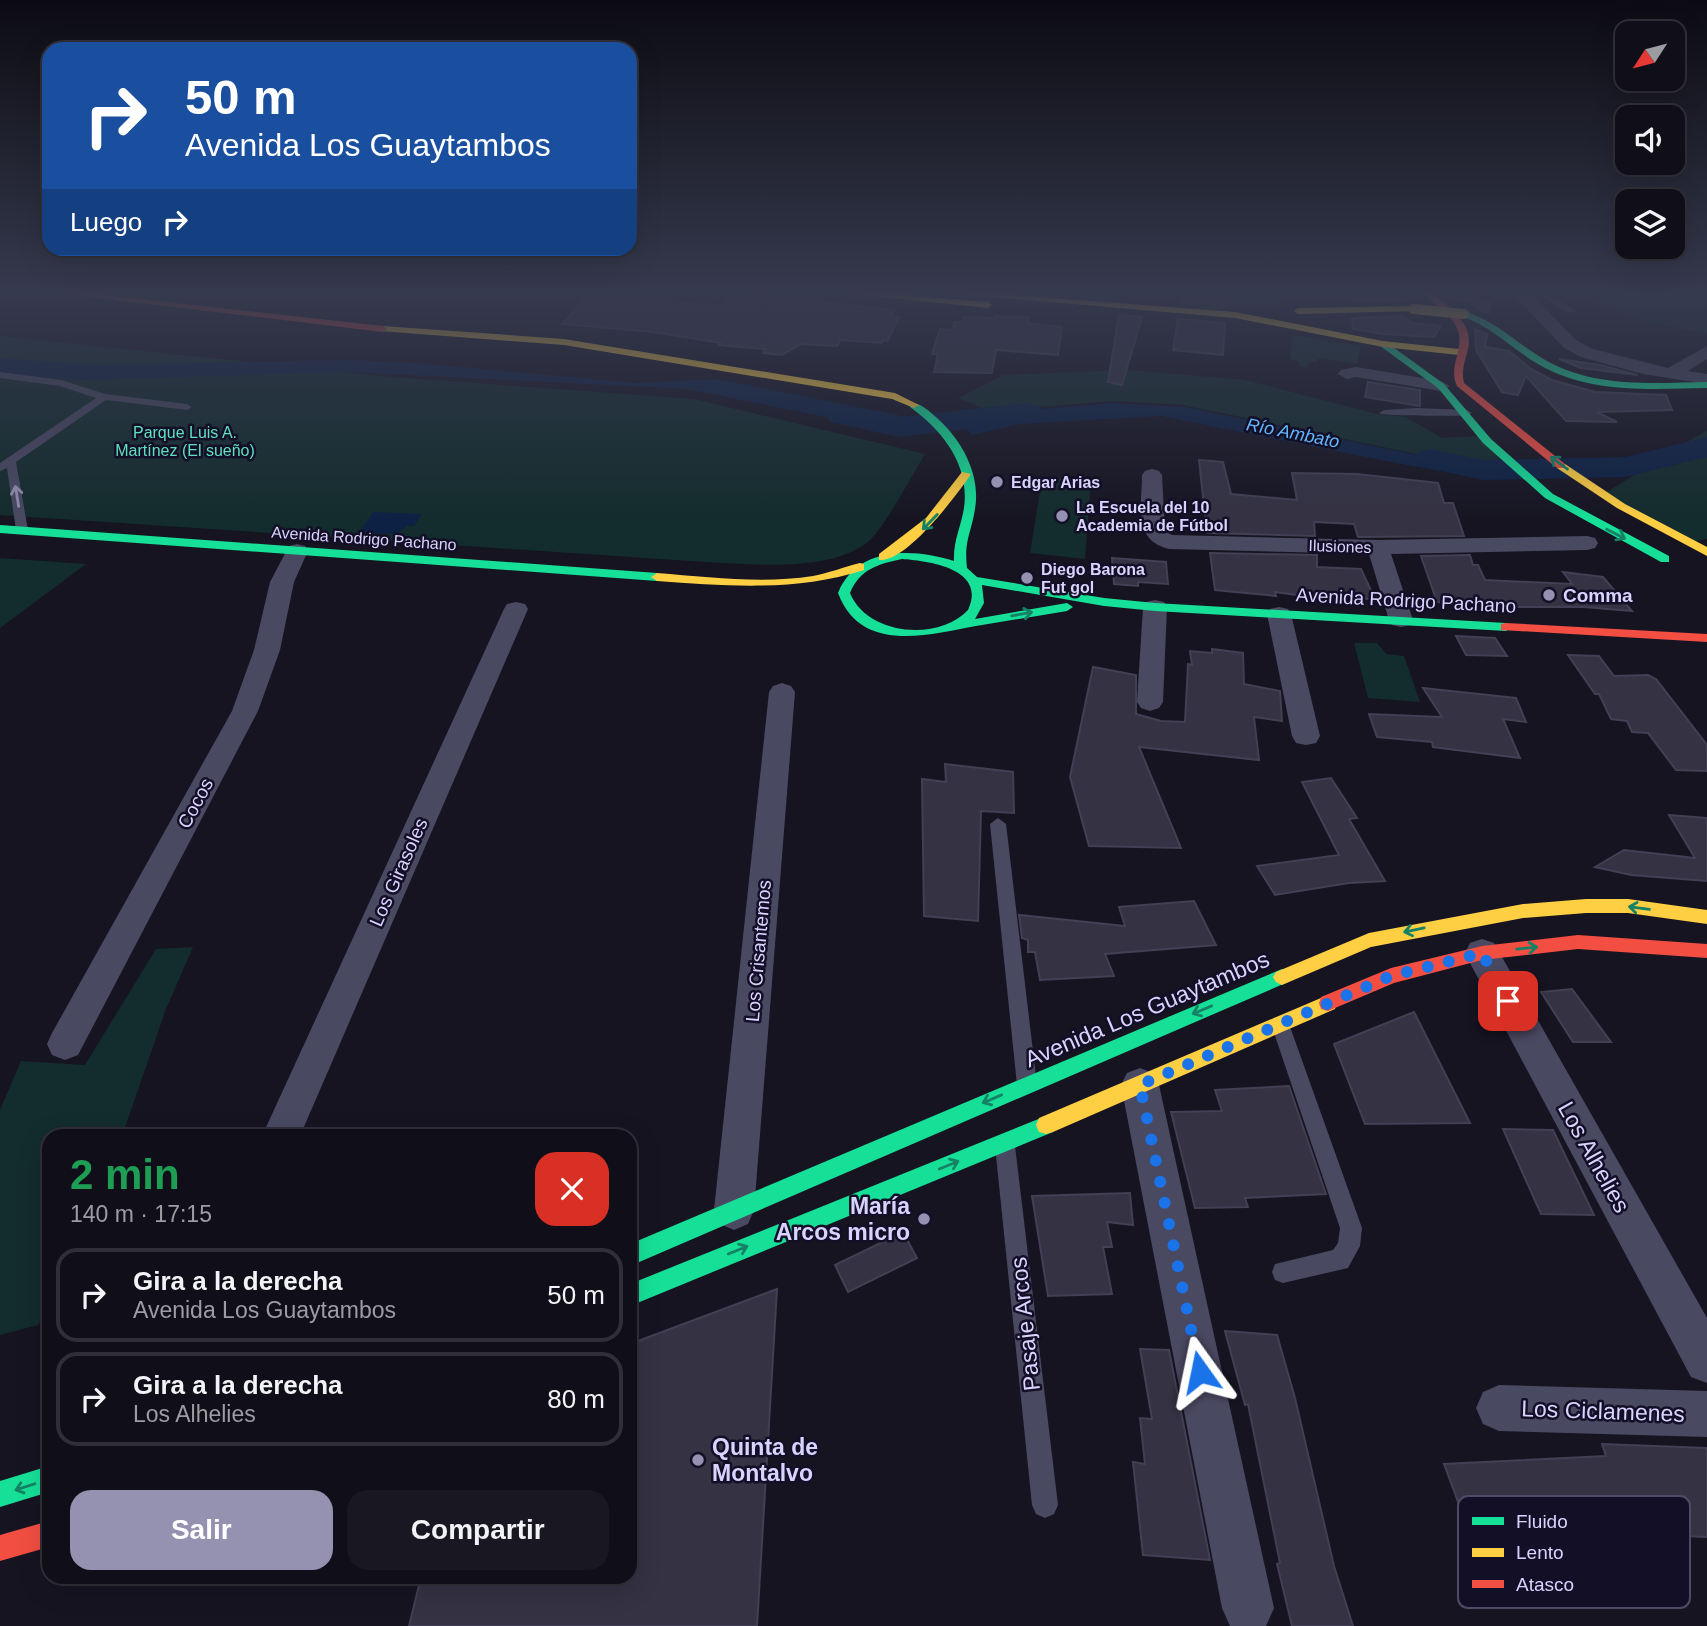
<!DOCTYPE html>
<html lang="es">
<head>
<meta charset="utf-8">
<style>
	body { margin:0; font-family:Arial,sans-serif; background:#191822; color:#f1f3f6; height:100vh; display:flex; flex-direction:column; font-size:26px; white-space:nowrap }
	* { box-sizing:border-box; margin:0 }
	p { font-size:23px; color:#9c9ca2 }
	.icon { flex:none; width:38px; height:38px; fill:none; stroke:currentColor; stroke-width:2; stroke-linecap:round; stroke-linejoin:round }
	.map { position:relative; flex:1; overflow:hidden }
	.details { position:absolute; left:42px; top:1129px; width:595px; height:455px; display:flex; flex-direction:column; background:#100f19; border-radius:21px; box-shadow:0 7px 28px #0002,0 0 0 2px #302f38 }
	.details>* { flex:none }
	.top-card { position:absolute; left:42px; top:42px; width:595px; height:214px; border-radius:21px; box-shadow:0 7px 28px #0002,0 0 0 2px #302f38; background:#1a4fa0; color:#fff; overflow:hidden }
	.needle { width:46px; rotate:234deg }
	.controls { position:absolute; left:1615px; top:21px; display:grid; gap:14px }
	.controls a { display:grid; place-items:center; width:70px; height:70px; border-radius:14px; background:#100f19; box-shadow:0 7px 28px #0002,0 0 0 2px #302f38; font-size:35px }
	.pin { position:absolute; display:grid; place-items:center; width:60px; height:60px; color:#fff; margin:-30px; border-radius:14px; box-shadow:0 4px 10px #0006 }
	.me { position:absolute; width:77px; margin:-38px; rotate:348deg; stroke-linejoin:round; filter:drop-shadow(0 0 5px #0008) }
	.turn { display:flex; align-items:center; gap:24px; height:147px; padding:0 28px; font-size:32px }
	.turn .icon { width:91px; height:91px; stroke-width:2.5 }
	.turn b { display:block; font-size:49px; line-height:60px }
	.then { display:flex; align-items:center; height:66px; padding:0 28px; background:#0003; gap:14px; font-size:26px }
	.round { display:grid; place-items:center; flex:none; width:74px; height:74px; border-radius:21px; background:#191822 }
	.overview { display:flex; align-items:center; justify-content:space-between; height:119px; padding:0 28px }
	h1 { font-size:42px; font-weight:800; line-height:52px; color:#1e9e55 }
	.button { display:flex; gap:14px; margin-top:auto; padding:14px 28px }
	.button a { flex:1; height:80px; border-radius:21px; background:#9591b1; color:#fff; font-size:28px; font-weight:800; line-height:80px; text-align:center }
	.button a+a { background:#191822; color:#f1f3f6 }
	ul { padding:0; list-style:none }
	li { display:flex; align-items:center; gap:21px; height:94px; margin:0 14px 10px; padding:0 14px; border:4px solid #302f38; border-radius:21px }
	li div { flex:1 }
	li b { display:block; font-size:26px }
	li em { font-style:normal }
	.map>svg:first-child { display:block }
</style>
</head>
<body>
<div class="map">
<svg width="1707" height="1626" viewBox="0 0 1707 1626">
	<rect width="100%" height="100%" fill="#161421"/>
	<g fill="#132c2d">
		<polygon points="1194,294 1288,294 1276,309 1192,309"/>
		<polygon points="1575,294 1707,294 1707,334 1629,318"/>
		<polygon points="1292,335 1361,346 1357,364 1319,358 1317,362 1310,362 1307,367 1300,366 1298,361 1290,359"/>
		<path d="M0,336L392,377L694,399L925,454C912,475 885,527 869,541C832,573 751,564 705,562L0,515Z"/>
		<polygon points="1128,370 1245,380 1377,414 1406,417 1442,438 1480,436 1503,463 1440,459 1184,405 1114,401 989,411 959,398 1003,375"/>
		<polygon points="1707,430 1707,539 1688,543 1602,495"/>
		<polygon points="1042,478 1091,480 1085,559 1030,553"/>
		<polygon points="0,558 86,564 0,628"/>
		<polygon points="1354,643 1377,643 1386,654 1404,656 1420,702 1368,698"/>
		<polygon points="193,947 166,1009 122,1136 49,1136 49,1301 38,1325 0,1335 0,1110 21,1061 85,1065 156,949"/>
	</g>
	<g fill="#0d2144">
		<polygon points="0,358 96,365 345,360 414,363 636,383 716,379 898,415 915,430 895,431 687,389 351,372 81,380 0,374"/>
		<polygon points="1113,403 1185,407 1441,460 1496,465 1500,478 1480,478 1396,463 1161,416 1019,424 972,435 958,419 994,413"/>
		<polygon points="373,512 422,514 414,526 407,526 397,534 359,533"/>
	</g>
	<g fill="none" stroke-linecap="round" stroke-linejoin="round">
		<g fill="#0d2144" fill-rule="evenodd">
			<polygon points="1027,403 1038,406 1043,413 1038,420 899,437 831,422 826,415 831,408 842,405 899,417"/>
			<polygon points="1707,437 1707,457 1626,477 1483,480 1418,466 1413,459 1418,452 1430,449 1483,460 1626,457"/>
		</g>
	</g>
	<g fill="#343243" stroke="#433f54" stroke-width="2">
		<polygon points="590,294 623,294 620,297 724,306 730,296 766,295 894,310 891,316 899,317 887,341 883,340 882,343 840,340 837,346 801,344 782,355 763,353 765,349 719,345 721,343 653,332 562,324"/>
		<polygon points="1182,294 1227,294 1226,306 1181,302"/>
		<polygon points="1352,294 1417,294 1417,295 1403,301 1352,301"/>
		<polygon points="1445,294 1473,294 1480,302 1490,302 1489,313 1477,309 1472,302 1450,298"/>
		<polygon points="1119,315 1142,317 1122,385 1108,382"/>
		<polygon points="995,316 1028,317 1028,323 1062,327 1058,355 996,350 992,373 934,372 938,354 932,354 940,329 953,330 954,322 963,322 964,317 995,318"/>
		<polygon points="1402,316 1412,323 1441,326 1434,337 1383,334 1353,329 1352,318"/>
		<polygon points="1178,319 1225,323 1223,355 1173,350"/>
		<polygon points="1475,329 1487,334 1485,347 1509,351 1531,369 1552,380 1595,392 1666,395 1672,410 1597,412 1617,422 1566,421 1526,376 1518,395 1502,392 1476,350"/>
		<polygon points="1559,359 1600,365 1638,375 1581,368"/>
		<polygon points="1368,382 1420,390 1420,406 1365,397"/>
		<polygon points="1199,460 1223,462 1231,494 1297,500 1292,473 1357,474 1438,483 1444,503 1453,503 1464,536 1358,537 1354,524 1314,522 1315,536 1207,533"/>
		<polygon points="1210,553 1317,555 1317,567 1361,569 1375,599 1310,597 1275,592 1276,596 1215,590"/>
		<polygon points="1470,555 1473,565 1478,565 1485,580 1572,584 1563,572 1603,577 1632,611 1584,607 1517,607 1437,602 1421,556"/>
		<polygon points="1112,558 1166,562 1168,584 1138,582 1138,586 1114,584"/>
		<polygon points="1456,636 1495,638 1507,656 1466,655"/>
		<polygon points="1212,649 1243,653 1244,684 1280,691 1282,721 1254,717 1259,760 1139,747 1181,848 1089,846 1070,777 1093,667 1136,675 1136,714 1161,721 1185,722 1188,664 1192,665 1190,651 1212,653"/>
		<polygon points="1568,655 1599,656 1614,676 1648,675 1656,679 1707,745 1707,771 1676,770 1648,733 1632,732 1627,721 1611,719 1599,694 1595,694"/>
		<polygon points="1423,688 1516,698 1526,722 1503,719 1520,758 1433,747 1432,742 1377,737 1369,714 1442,717"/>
		<polygon points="945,764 1013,772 1014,813 981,811 978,921 924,916 922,779 946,782"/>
		<polygon points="1331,778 1357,818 1349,819 1385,881 1349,883 1275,895 1257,866 1339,855 1302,782"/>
		<polygon points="1669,815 1707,818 1707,881 1631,875 1595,867 1624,850 1695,858"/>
		<polygon points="1194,901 1216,945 1105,954 1114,976 1040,980 1035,952 1028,952 1028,940 1022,938 1019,915 1125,926 1119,907"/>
		<polygon points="1572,989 1611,1042 1573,1042 1541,992"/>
		<polygon points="1414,1012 1470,1123 1365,1124 1334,1044"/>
		<polygon points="1289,1086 1326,1194 1245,1198 1248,1207 1195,1208 1171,1112 1222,1111 1215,1090"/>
		<polygon points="1503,1129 1553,1130 1594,1215 1541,1214"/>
		<polygon points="1130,1193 1133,1225 1107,1222 1112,1247 1103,1247 1112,1294 1048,1296 1032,1196"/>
		<polygon points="903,1232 917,1258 848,1292 835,1265"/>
		<polygon points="777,1289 757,1626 409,1626 421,1577 630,1577 630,1344"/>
		<polygon points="1225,1331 1277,1335 1295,1398 1334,1566 1353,1626 1292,1626 1277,1564 1280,1563 1248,1404 1245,1405"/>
		<polygon points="1140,1349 1169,1350 1210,1560 1143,1555 1133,1462 1145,1464 1140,1418 1152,1419"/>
		<polygon points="1602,1444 1707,1448 1707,1537 1613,1533 1625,1561 1483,1569 1444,1464 1606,1456"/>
	</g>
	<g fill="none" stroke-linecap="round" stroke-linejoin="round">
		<g fill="#4a4962" fill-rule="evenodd">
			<polygon points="1537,294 1548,294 1576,311 1569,313"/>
			<polygon points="0,372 61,380 105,394 187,404 192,407 187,410 106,400 16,462 28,530 22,534 16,530 7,468 0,471 0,463 96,398 60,386 0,378"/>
			<path d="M1416,408L1467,410L1472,413L1467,416C1453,415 1386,417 1379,413L1384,410Z"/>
			<polygon points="998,818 1006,824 1037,1085 1034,1091 1027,1094 1020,1091 1017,1085 990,824"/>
			<polygon points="1280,1016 1287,1018 1289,1024 1362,1228 1360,1246 1348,1268 1283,1283 1275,1280 1272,1272 1275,1264 1333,1250 1338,1243 1340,1228 1271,1024 1273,1018"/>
			<polygon points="1005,1136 1012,1139 1015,1146 1058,1505 1054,1514 1045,1518 1036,1514 1032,1505 995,1146 998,1139"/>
		</g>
		<g fill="#4a4962" fill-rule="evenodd">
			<polygon points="1513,294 1531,294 1576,340 1593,349 1668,368 1707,346 1707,359 1688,371 1707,374 1707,384 1643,374 1581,357 1564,348"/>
			<polygon points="1356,367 1441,381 1450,386 1441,391 1356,377 1347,379 1338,374 1341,370"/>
			<path d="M1152,469L1159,471L1162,475L1165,531L1172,535L1378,540L1587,536L1595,538L1598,543L1595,548L1587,550L1391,554L1413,620L1410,625L1401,627L1392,625L1389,620L1369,554L1169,549C1132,540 1142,506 1142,475L1145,471Z"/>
			<polygon points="297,544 305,546 308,551 294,582 280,650 258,711 78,1055 65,1060 52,1055 47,1044 52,1033 232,711 254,650 270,582 289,546"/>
			<polygon points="1155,600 1164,602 1167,607 1163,702 1159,708 1150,711 1141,708 1137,702 1143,607 1146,602"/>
			<polygon points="516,602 525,604 528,609 300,1136 262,1136 504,609 507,604"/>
			<polygon points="1279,607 1288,609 1291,614 1320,736 1316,743 1306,745 1296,743 1292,736 1267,614 1270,609"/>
			<polygon points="782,683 791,686 795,692 754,1210 748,1224 734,1230 720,1224 714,1210 769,692 773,686"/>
			<polygon points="1482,939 1494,943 1707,1318 1707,1383 1691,1377 1470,963 1465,953 1470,943"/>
			<polygon points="1140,1068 1153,1073 1159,1085 1274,1608 1266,1626 1230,1626 1222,1608 1121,1085 1127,1073"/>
			<polygon points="1499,1385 1707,1391 1707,1437 1499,1431 1483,1424 1476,1408 1483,1392"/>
		</g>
		<g fill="#16e098" fill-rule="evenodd">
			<path d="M1464,311C1497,321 1518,345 1547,361C1596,388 1653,383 1707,382V388C1650,389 1589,394 1538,364C1511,348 1491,326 1461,316L1460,314Z"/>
			<polygon points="1380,342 1386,342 1444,384 1491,439 1553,494 1669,556 1669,562 1661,562 1545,498 1483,443 1438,388 1380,346"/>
			<path d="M910,403C921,402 930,412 937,418C962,440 981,475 975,509C971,534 964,540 967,568L977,577L1104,598L1155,603L1506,623L1513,627L1506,631L1155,611L1104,606L982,585L984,603L975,619L1067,603L1073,607L1067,611C1037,616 1006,621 976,626C927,635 861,654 838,593C857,546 913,548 954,561C953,541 961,527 964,508C970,465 943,431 910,407ZM902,559C930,561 987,569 968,610C938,642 867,635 850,593C860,569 878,564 902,559Z"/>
			<polygon points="0,525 657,573 663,577 657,581 0,533"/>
			<polygon points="1282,969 1288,972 1291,977 1288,982 630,1266 630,1244"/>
			<polygon points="1046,1116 1053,1118 1056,1125 1053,1132 630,1306 630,1284"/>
			<polygon points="49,1466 49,1492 0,1507 0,1481"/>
		</g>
		<g fill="#ffcf43" fill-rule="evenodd">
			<polygon points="853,294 891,294 988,302 992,305 988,308"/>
			<polygon points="957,294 998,294 1235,312 1383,341 1459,349 1464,352 1459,355 1383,347 1235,318"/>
			<polygon points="1414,306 1417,307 1417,311 1298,314 1294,311 1298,308"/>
			<polygon points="383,326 564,339 895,393 919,405 914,408 892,399 564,345 380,331 380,327"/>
			<polygon points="1557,464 1565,464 1625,504 1707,547 1707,556 1617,508 1557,468"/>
			<path d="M962,472L971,474C957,495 906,563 879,560V554L926,518Z"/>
			<path d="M860,563L864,564V570C795,592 728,586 657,581L651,577L657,573C708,577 762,584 813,576C829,573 844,567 860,563Z"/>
			<polygon points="1586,899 1628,899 1707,910 1707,924 1628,913 1586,913 1523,918 1371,947 1282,985 1276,982 1273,977 1276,972 1369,933 1523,904"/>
			<polygon points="1328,995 1335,997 1337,1003 1335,1009 1053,1132 1046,1134 1039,1132 1036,1125 1039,1118"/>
		</g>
		<g fill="#f24e42" fill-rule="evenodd">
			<polygon points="65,294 94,294 383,326 387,329 383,332"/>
			<path d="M1425,294H1434C1451,309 1474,324 1468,349C1465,361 1461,371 1464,383L1565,464V468H1557L1457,386C1447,366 1467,346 1456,326C1449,313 1435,305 1425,294Z"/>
			<polygon points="1506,623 1707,634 1707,642 1501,630 1501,624"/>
			<polygon points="1578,935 1707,944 1707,958 1578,949 1482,960 1394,983 1328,1011 1321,1009 1319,1003 1321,997 1391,968 1482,946"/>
			<polygon points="49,1521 49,1547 0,1561 0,1535"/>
		</g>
		<polyline stroke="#ffcf43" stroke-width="10" points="1414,309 1464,314"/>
	</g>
	<defs><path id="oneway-shaft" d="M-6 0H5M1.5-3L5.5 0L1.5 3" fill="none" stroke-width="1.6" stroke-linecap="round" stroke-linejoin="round" transform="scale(1.75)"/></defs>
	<g stroke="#158265">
		<use href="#oneway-shaft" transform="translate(1559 463) rotate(-144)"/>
		<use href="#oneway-shaft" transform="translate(930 522) rotate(134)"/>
		<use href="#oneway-shaft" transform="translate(1616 534) rotate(27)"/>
		<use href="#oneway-shaft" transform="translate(1022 614) rotate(-10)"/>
		<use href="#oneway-shaft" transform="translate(1639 908) rotate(-172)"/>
		<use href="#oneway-shaft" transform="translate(1414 930) rotate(168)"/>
		<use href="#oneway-shaft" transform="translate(1527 948) rotate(-6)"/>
		<use href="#oneway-shaft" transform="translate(1202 1010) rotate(157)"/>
		<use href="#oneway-shaft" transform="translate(992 1099) rotate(157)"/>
		<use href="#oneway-shaft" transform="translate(949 1165) rotate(-22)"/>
		<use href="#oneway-shaft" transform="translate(738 1250) rotate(-22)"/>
		<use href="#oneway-shaft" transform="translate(25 1487) rotate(162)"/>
	</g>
	<use stroke="#928eb0" href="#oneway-shaft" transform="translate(17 496) rotate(-99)"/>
	<linearGradient id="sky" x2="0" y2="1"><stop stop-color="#0c0b12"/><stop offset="0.56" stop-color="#363a4e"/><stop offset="1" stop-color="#363a4e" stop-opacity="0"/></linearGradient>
	<rect width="1707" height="522" fill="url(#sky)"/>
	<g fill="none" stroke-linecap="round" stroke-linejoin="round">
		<polyline stroke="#1a73e8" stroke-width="12" stroke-dasharray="0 21.6" points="1200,1372 1140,1085 1391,976 1482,953 1508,1001"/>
	</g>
	<g fill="#9591b1" stroke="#130f26" stroke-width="2.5">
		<circle cx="997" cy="482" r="7"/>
		<circle cx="1062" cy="516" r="7"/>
		<circle cx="1027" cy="578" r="7"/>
		<circle cx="1549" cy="595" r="7"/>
		<circle cx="924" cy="1219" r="7"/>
		<circle cx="698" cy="1460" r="7"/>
	</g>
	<g text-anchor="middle" stroke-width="5" stroke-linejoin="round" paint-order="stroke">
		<g font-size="16" fill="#5fe0c0" stroke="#130f26">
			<text x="185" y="438">Parque Luis A.<tspan x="185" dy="18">Martínez (El sueño)</tspan></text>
		</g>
		<g font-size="16" font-weight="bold" fill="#d9d4ff" stroke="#130f26" text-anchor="start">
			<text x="1011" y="488">Edgar Arias</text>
			<text x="1076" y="513">La Escuela del 10<tspan x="1076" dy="18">Academia de Fútbol</tspan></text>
			<text x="1041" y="575">Diego Barona<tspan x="1041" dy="18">Fut gol</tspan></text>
		</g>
		<g font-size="16" fill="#d9d4ff" stroke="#130f26">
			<text transform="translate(364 538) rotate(4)" y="6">Avenida Rodrigo Pachano</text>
			<text transform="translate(1340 546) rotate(2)" y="6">Ilusiones</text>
		</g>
		<g font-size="18" font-style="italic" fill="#62b6ff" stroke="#130f26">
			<text transform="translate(1293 433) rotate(11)" y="6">Río Ambato</text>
		</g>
		<g font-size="19" font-weight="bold" fill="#d9d4ff" stroke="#130f26" text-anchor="start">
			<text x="1563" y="602">Comma</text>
		</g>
		<g font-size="19" fill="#d9d4ff" stroke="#130f26">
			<text transform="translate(1406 600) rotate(3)" y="7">Avenida Rodrigo Pachano</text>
			<text transform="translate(195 803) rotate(-62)" y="7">Cocos</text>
			<text transform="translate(398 872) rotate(-66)" y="7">Los Girasoles</text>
			<text transform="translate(758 951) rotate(-85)" y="7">Los Crisantemos</text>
		</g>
		<g font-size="23" fill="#d9d4ff" stroke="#130f26">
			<text transform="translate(1147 1009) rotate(-23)" y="8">Avenida Los Guaytambos</text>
			<text transform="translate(1594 1157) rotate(61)" y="8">Los Alhelies</text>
			<text transform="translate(1025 1324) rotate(-96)" y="8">Pasaje Arcos</text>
			<text transform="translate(1603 1411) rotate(2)" y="8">Los Ciclamenes</text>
		</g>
		<g font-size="23" font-weight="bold" fill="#d9d4ff" stroke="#130f26" text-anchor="end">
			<text x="910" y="1214">María<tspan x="910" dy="26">Arcos micro</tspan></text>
			<text x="712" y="1455" text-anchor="start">Quinta de<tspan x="712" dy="26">Montalvo</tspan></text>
		</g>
	</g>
	<rect x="1458" y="1496" width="232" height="112" rx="10" fill="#130f26" stroke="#4e4a67" stroke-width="2"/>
	<rect x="1472" y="1517" width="32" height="8" fill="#16e098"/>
	<rect x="1472" y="1548" width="32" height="9" fill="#ffcf43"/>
	<rect x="1472" y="1580" width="32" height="8" fill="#f24e42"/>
	<g font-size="19" fill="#d9d4ff">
		<text x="1516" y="1528">Fluido</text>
		<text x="1516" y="1559">Lento</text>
		<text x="1516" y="1591">Atasco</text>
	</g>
</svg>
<div class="controls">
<a><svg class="needle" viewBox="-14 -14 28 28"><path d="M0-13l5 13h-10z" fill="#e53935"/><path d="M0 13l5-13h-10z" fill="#9c9ca2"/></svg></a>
<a><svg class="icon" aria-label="sound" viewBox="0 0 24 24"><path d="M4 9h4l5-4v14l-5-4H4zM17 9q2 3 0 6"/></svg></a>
<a><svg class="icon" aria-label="layers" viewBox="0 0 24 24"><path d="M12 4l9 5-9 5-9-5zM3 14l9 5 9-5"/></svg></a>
</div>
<div class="pin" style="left:1508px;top:1001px;background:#d93025"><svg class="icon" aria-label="arrive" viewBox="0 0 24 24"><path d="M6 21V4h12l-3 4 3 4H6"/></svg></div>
<svg class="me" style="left:1200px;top:1372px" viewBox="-20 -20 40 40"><path d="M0-17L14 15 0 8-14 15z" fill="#1a73e8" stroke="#fff" stroke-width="4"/></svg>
<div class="top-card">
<div class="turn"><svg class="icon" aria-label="right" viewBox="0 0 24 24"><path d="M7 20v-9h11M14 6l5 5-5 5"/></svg><div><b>50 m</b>Avenida Los Guaytambos</div></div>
<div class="then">Luego<svg class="icon" aria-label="right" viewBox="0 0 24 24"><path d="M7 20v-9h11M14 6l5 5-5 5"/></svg></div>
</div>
<section class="details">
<div class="overview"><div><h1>2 min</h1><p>140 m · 17:15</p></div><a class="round" style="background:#d93025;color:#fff"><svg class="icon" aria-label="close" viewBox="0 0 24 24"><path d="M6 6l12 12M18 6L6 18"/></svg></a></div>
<ul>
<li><svg class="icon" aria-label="right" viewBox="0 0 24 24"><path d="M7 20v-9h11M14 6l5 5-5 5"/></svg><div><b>Gira a la derecha</b><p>Avenida Los Guaytambos</p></div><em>50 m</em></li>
<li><svg class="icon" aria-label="right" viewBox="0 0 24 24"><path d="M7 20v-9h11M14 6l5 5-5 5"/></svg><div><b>Gira a la derecha</b><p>Los Alhelies</p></div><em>80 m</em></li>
</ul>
<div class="button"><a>Salir</a><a>Compartir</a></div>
</section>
</div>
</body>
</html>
